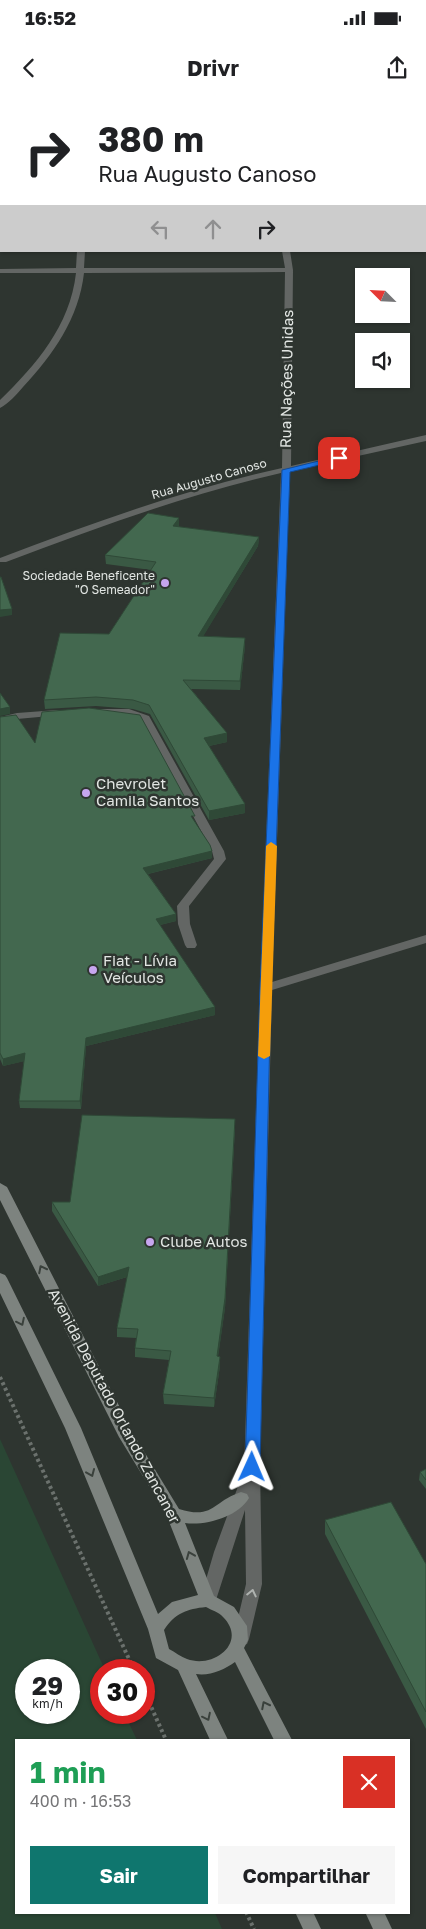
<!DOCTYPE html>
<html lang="pt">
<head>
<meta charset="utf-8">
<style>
	body { margin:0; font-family:"Golos Text",sans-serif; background:#f6f6f6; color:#202124; height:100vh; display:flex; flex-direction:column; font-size:19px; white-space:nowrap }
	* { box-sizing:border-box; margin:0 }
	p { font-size:16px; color:#757577 }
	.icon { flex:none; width:28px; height:28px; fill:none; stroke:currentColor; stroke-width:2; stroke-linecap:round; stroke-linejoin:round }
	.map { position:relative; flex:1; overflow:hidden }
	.side { position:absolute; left:15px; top:1639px; width:395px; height:175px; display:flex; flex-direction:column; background:#fff; border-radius:0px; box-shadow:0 1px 4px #0004 }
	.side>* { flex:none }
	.top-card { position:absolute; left:0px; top:0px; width:426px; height:152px; box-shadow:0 1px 4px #0004; background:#fff; color:#202124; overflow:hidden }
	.needle { width:32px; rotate:294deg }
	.fabs { position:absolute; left:355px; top:168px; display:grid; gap:10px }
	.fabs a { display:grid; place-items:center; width:55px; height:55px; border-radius:0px; background:#fff; box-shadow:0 1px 4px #0004; font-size:25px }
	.speed { position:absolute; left:15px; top:1559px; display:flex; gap:10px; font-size:25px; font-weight:700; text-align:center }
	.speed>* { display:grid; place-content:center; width:65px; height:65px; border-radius:50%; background:#fff; box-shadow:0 1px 4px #0004; line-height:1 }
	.speed small { font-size:12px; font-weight:400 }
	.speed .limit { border:8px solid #d22; background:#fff; color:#111 }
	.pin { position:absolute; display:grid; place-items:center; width:42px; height:42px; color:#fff; margin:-21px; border-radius:10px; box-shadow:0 2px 8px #0006 }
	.me { position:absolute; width:55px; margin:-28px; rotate:1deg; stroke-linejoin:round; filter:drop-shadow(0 0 4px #0008) }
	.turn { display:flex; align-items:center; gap:18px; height:105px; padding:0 15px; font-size:22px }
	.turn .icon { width:65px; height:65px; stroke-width:2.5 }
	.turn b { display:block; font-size:35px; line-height:42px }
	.lanes { display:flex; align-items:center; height:48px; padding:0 15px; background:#0003; justify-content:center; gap:25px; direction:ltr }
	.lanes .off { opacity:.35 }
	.round { display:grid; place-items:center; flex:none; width:52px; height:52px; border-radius:0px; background:#f6f6f6 }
	.headline { display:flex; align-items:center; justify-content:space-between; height:85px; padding:0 15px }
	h1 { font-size:30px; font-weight:700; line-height:38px; color:#1e9e55 }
	.cta { display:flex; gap:10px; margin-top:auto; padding:10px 15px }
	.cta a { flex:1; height:58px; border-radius:0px; background:#0f766e; color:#fff; font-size:20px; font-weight:700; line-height:58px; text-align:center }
	.cta a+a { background:#f6f6f6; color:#202124 }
	.status { display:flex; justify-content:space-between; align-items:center; height:35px; padding:0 25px; background:#fff; direction:ltr }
	.status svg { height:14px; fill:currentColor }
	header { display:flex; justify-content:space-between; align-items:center; height:65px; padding:0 15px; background:#fff; font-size:22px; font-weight:700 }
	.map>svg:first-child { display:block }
</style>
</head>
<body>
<div class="status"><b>16:52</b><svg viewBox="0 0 49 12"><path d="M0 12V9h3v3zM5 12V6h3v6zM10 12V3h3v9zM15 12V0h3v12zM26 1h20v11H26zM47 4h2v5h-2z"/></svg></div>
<header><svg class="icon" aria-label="back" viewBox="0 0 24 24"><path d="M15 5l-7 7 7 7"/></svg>Drivr<svg class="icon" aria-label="share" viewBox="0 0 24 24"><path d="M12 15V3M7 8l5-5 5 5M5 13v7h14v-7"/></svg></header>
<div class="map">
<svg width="426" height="1829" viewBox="0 0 426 1829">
	<rect width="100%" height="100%" fill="#2e3530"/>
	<path fill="#2a4634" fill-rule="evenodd" d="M0,1339L105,1570H101V1612L124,1613L137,1640H16V1812L215,1813L222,1829H0ZM26,1570H69V1612H26Z"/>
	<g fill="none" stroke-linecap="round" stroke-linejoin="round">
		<g stroke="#6b716d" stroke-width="4" stroke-dasharray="3 3" stroke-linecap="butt">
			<polyline points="0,1277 134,1570"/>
			<polyline points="144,1591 166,1640"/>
			<polyline points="246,1812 254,1829"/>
		</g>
		<g fill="#636664" fill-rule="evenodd">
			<polygon points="102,609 129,609 149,616 224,751 226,759 189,806 190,824 197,845 195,848 187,848 185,845 178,824 177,806 214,759 212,751 141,620 128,615 98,614 98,610"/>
			<polygon points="57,610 61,611 61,615 17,619 0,623 0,617 17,613"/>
		</g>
		<g fill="#636664" fill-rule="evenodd">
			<rect x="77" y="0" width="6" height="1"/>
			<rect x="257" y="0" width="6" height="1"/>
			<rect x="0" y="49" width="1" height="4"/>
			<path d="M77,151H85L84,168H285L282,151H290L293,170L291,366L426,335V341L290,371L272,882L426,835V843L272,890L260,1367L262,1484L249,1539L247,1544L241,1546L235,1544L233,1539L246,1484L245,1410L216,1500L214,1505L208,1506L202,1505L200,1500L214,1452L244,1370L260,888L281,373C188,394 96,428 6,462H0V458C92,423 186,389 282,368L285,172L84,173C79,218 53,255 23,287C17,294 8,304 0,308V300C36,265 70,226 76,173H0V169L76,168Z"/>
		</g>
		<g fill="#7d837f" fill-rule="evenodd">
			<path d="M0,1083L7,1087L134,1335L179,1409C214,1420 213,1401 241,1392L247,1394L249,1398C238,1417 205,1426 185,1423L214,1496L234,1507L247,1526L248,1540L244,1548L292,1640H274L235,1562C224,1570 210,1576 196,1574L228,1640H210L178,1570L156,1558L148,1529L65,1328L0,1193V1173L5,1175L7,1178L81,1328L158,1514L172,1502L198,1495L166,1414L119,1337L0,1100ZM206,1507C211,1510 219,1512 223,1517C248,1542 214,1569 187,1559C181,1557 175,1552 169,1549L164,1530C175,1513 187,1509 206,1507Z"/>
			<polygon points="295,1812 313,1812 321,1829 303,1829"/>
			<polygon points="365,1812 384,1812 392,1829 373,1829"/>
		</g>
	</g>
	<g fill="#3a5944">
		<polygon points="179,426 179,427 259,437 258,446 203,536 245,538 245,546 240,590 191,589 227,633 227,642 209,646 245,704 245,713 209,720 150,614 133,609 96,606 45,609 44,600 109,534 151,470 106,464 105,455"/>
		<polygon points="0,617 35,643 195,721 212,758 148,774 176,814 176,821 160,825 215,915 86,946 81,1009 20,1008 19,1001 24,961 3,966 0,959"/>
		<polygon points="235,1028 225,1208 218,1256 220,1257 220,1266 214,1307 164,1304 163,1294 169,1260 135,1257 135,1248 136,1238 117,1237 117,1228 127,1177 98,1186 52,1111 52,1102 70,1102"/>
		<polygon points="426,1369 426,1389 419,1380 420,1372"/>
		<polygon points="325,1420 426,1464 426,1629 325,1434"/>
	</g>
	<g fill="#2f4937">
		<polygon points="179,418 179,426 173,434 173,426"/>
		<polygon points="259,437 258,446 198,545 198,536"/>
		<polygon points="12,509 12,515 0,517 0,510"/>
		<polygon points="245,538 245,546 240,590 240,581"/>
		<polygon points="10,607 10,614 0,616 0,609"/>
		<polygon points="227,633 227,642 204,647 204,638"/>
		<polygon points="245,704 245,713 209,720 209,711"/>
		<polygon points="212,751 212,758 143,775 143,768"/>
		<polygon points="176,814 176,821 156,826 156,819"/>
		<polygon points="215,907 215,915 86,946 81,1009 80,1001 86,938"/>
		<polygon points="25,953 25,961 3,966 3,959"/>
		<polygon points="235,1019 225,1208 217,1265 217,1256"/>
		<polygon points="129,1167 130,1176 98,1186 98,1177"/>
		<polygon points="220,1257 220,1266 214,1307 214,1298"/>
	</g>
	<g fill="#43684f" stroke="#2f4937">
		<polygon points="148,413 179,418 173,426 259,437 198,536 245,538 240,581 183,580 227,633 204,638 245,704 209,711 149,605 133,600 96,597 44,600 60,533 109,534 156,462 105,455"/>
		<polygon points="0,477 1,477 12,509 0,510"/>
		<polygon points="0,593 10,607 0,609"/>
		<polygon points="89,608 140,615 195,716 191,716 210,745 212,751 143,768 176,814 156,819 215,907 86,938 80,1001 19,1001 25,953 3,959 0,953 0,617 16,615 35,643 42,612"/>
		<polygon points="82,1015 235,1019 225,1198 217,1256 220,1257 214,1298 163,1294 171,1251 135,1248 138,1229 117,1228 129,1167 98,1177 52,1102 70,1102"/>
		<polygon points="426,1369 426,1380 420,1372"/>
		<polygon points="391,1402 426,1464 426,1612 325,1420"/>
	</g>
	<defs><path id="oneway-chevron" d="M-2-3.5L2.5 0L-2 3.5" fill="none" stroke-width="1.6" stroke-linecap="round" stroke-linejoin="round" transform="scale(1.25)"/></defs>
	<g stroke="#3a413c">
		<use href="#oneway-chevron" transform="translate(42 1169) rotate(-117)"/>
		<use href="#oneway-chevron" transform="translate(21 1222) rotate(64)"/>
		<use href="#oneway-chevron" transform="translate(91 1373) rotate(67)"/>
		<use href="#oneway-chevron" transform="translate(190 1455) rotate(-112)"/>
		<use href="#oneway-chevron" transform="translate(265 1605) rotate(-117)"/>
		<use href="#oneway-chevron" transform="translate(207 1617) rotate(64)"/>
	</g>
	<use stroke="#afb3b0" href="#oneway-chevron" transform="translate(252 1493) rotate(-77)"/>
	<polygon fill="#1a73e8" stroke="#114b97" points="339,356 343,358 341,360 290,372 271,888 260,1367 252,1372 245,1367 260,888 282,370"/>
	<polygon fill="#f59e0b" points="271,742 277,746 270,956 264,959 258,956 266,746"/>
	<g fill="#c7a6ef" stroke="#2e3530" stroke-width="2">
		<circle cx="165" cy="483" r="5"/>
		<circle cx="86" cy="693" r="5"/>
		<circle cx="93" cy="870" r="5"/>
		<circle cx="150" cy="1142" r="5"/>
	</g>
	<g text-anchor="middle" stroke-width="5" stroke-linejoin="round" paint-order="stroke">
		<g font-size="12" fill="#e2e6e3" stroke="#2e3530">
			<text transform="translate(209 379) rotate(-16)" y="4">Rua Augusto Canoso</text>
		</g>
		<g font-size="12" fill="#e2e6e3" stroke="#2e3530" text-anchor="end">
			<text x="155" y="480">Sociedade Beneficente<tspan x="155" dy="14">"O Semeador"</tspan></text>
		</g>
		<g font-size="15" fill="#e2e6e3" stroke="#2e3530">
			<text transform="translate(287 279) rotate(-89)" y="5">Rua Nações Unidas</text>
			<text transform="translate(114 1306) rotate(62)" y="5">Avenida Deputado Orlando Zancaner</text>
		</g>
		<g font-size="15" fill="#e2e6e3" stroke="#2e3530" text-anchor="start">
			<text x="96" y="689">Chevrolet<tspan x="96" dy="17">Camila Santos</tspan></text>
			<text x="103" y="866">Fiat - Lívia<tspan x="103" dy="17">Veículos</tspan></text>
			<text x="160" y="1147">Clube Autos</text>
		</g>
	</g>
</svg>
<div class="fabs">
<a><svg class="needle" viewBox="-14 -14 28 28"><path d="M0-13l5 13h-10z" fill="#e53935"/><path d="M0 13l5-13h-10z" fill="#757577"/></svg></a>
<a><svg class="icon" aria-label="sound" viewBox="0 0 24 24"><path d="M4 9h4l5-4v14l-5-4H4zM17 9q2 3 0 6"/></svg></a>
</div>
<div class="speed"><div>29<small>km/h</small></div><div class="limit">30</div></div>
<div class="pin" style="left:339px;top:358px;background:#d93025"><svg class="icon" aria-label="arrive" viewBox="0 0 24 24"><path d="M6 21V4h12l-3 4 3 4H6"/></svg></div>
<svg class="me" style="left:252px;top:1367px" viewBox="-20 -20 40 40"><path d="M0-17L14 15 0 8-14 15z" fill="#1a73e8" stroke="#fff" stroke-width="4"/></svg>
<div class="top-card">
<div class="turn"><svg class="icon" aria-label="right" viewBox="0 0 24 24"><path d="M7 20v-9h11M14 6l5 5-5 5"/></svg><div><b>380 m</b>Rua Augusto Canoso</div></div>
<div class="lanes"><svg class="icon off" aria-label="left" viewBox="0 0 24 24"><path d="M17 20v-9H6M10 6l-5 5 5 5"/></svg><svg class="icon off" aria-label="ahead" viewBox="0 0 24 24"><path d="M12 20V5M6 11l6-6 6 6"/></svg><svg class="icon" aria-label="right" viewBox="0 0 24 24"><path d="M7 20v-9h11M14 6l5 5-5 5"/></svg></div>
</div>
<section class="side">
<div class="headline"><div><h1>1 min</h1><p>400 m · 16:53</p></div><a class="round" style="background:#d93025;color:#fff"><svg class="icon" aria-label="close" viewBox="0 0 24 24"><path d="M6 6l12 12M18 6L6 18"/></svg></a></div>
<div class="cta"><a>Sair</a><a>Compartilhar</a></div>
</section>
</div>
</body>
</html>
